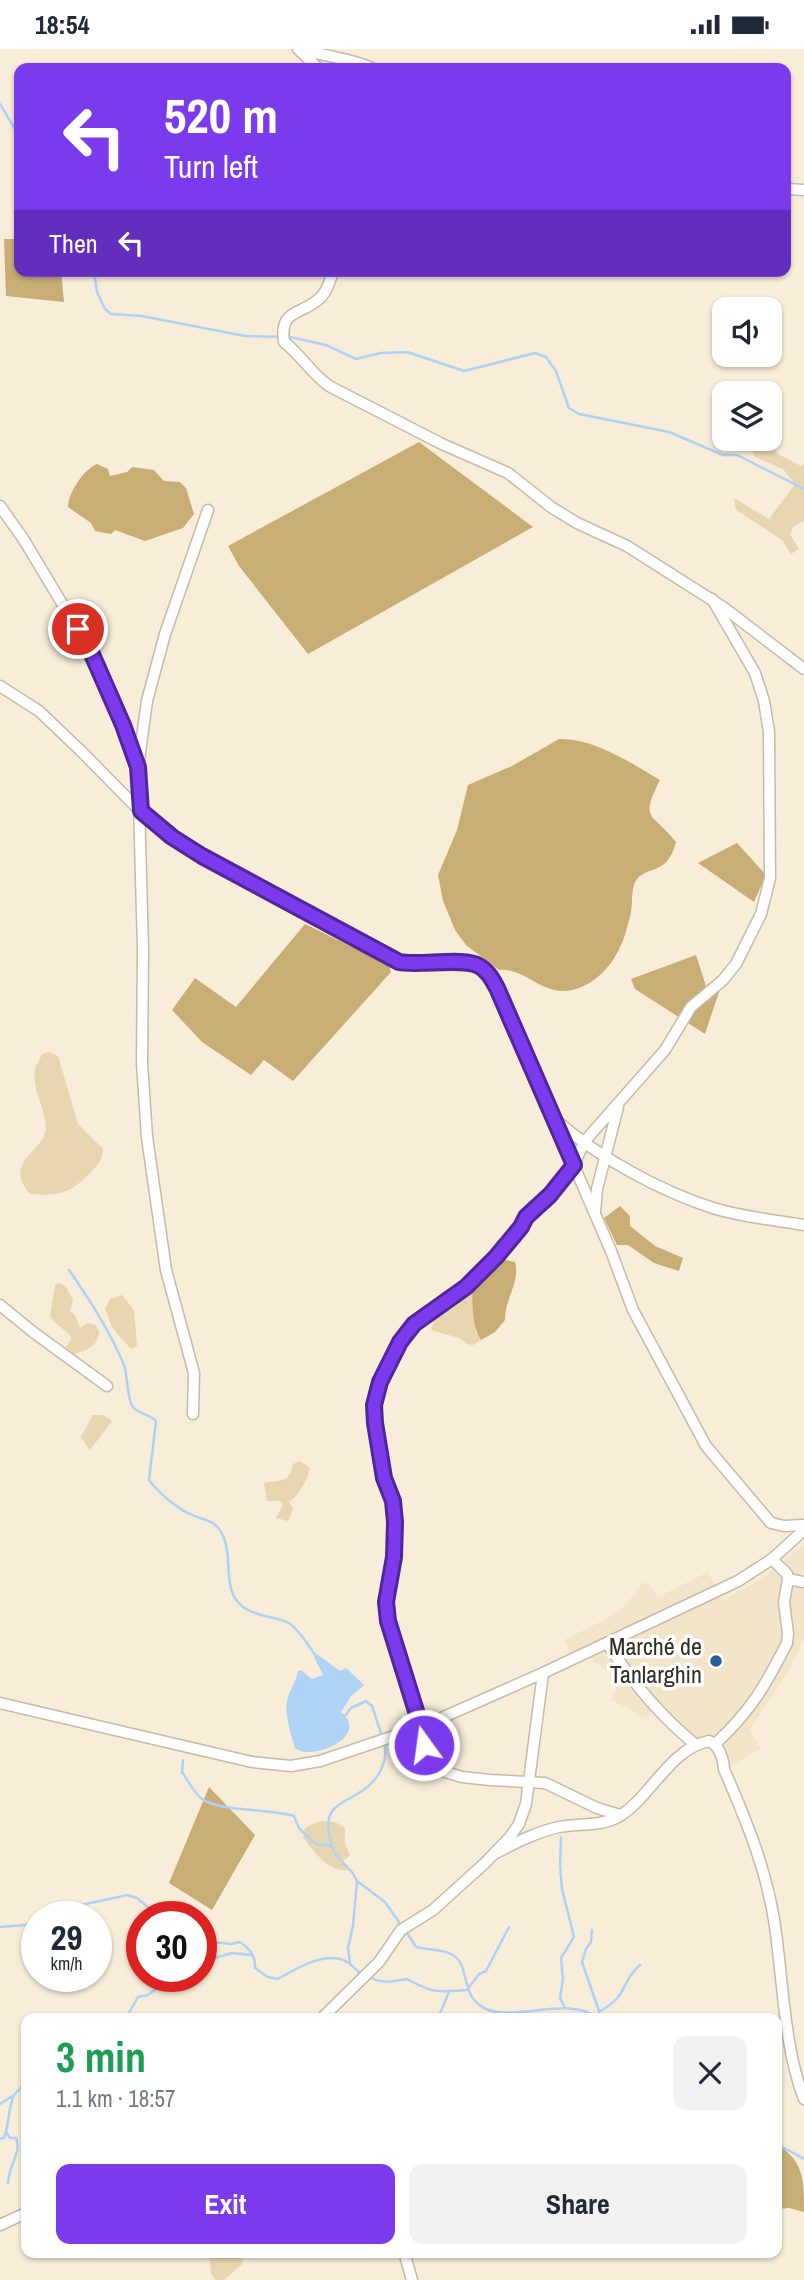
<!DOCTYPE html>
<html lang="en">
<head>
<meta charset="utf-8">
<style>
	body { margin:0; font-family:"Archivo Narrow",sans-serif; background:#f2f2f3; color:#1f2937; height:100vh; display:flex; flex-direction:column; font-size:26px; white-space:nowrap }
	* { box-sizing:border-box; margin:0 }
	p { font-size:23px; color:#747a83 }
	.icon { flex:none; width:38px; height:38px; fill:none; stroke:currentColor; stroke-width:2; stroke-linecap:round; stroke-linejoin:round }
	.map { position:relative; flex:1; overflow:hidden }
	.panel { position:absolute; left:21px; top:1964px; width:761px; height:245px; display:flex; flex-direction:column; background:#fff; border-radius:14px; box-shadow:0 2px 5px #0004 }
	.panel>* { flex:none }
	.banner { position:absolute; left:14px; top:14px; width:777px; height:214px; border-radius:14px; box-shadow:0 2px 5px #0004; background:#7c3aed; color:#fff; overflow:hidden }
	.buttons { position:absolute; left:712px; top:248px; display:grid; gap:14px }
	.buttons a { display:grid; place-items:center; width:70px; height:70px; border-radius:14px; background:#fff; box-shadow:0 2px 5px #0004; font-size:35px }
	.speed { position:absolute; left:21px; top:1852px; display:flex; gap:14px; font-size:35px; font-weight:700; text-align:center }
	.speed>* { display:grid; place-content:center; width:91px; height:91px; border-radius:50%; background:#fff; box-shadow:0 2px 5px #0004; line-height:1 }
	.speed small { font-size:18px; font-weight:400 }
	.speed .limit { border:10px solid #d22; background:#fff; color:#111 }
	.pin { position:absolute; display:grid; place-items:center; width:60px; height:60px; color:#fff; margin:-30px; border:4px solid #fff; border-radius:50%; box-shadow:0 2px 7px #0007 }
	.me { position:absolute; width:77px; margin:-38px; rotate:346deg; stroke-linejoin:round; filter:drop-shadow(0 0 5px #0008) }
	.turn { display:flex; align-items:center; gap:24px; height:147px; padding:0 35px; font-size:32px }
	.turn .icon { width:91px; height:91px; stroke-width:2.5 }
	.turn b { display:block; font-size:49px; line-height:60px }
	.then { display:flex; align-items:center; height:66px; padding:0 35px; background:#0003; gap:14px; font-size:26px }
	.round { display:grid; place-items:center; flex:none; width:74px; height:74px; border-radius:14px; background:#f2f2f3 }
	.overview { display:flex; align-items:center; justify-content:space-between; height:119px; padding:0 35px }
	h1 { font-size:42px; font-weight:700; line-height:52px; color:#1e9e55 }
	.cta { display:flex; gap:14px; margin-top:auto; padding:14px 35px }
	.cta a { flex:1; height:80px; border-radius:14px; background:#7c3aed; color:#fff; font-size:28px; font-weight:700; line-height:80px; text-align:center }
	.cta a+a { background:#f2f2f3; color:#1f2937 }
	.status { display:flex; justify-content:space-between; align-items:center; height:49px; padding:0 35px; background:#fff; direction:ltr }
	.status svg { height:19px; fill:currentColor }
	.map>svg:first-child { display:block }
</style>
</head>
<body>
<div class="status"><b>18:54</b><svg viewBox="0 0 49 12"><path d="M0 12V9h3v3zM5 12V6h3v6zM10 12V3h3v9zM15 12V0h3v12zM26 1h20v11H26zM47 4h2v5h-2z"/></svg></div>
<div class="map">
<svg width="804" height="2231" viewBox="0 0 804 2231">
	<rect width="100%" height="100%" fill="#f7edd9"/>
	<polygon fill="#f2e5c9" points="804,1496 804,1522 800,1525 804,1530 804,1589 790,1619 750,1681 761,1700 724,1720 715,1695 701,1694 656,1660 646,1669 611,1651 619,1631 584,1605 573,1610 564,1591 610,1568 624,1558 644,1533 650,1537 658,1548 708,1523 722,1551 755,1534"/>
	<g fill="#e8d6b0">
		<polygon points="748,390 769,390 778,405 801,417 804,415 804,472 794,477 790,485 799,500 791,505 782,491 736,461 734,449 769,470 795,435 783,420 755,408"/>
		<path d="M49,1003L58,1007L78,1075L103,1100C103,1111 97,1117 90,1124C70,1145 59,1147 30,1145C2,1111 45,1103 46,1079C46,1060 31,1040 35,1020C36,1016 40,1010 42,1005Z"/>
		<path d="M60,1234L66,1238L73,1251L70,1262L75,1266L80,1279L88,1274L95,1276L99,1282C99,1297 86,1302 73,1305L66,1298L71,1290L70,1286L52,1271L50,1267L55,1236Z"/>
		<polygon points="472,1236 476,1283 481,1291 473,1296 467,1295 459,1289 431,1281 434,1271"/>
		<polygon points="122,1246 134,1261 137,1297 131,1300 113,1280 105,1260 110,1250"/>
		<polygon points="93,1366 103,1366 112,1372 90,1401 81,1388"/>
		<path d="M300,1412L310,1419C307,1432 299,1446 289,1453L293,1460L288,1472L276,1469L283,1456L280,1452H267L264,1434C278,1431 290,1435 293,1415Z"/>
		<path d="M319,1772L335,1773L345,1779V1795L350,1806L343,1812L349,1821C329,1824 314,1803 303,1788L305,1779Z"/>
		<polygon points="209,2203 244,2203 242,2215 224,2231 216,2231 211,2225"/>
	</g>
	<g fill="#c8ad75">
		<polygon points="4,190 19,190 19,222 61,222 64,253 6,247"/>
		<polygon points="419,393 533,478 308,605 239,517 228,497"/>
		<path d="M97,415L108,420L110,427L127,423L132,418L154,421L164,432L180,433L186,439L194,465L183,479L145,492L115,481L111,485L95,482L91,474L68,458C68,444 84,420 97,415Z"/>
		<path d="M559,690C594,689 631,714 660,731C639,773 652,762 676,793C666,831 644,813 634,836C631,845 633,857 630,868C627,878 625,889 620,898C609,925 577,951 548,939C531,933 518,919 499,921L466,896L455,881L443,852L438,826L457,781L468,736L512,717Z"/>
		<polygon points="737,794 766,826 754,853 698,814"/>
		<polygon points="305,875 389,916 391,923 293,1032 264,1011 251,1026 202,993 172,961 195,929 236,958"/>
		<polygon points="696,906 706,937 720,940 705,985 635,940 631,930"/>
		<polygon points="620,1157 630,1167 630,1177 655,1197 683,1209 679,1222 654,1214 628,1196 617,1196 604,1169"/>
		<path d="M501,1210L515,1213C521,1231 504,1252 505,1271L495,1283L481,1291C471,1275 473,1254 472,1236Z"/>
		<polygon points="209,1738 255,1786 212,1861 169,1834"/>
		<path d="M777,2095C804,2113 804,2130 804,2163L789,2159L777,2160Z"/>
	</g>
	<path fill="#afd2f7" d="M318,1606L340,1622L346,1619L364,1636L351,1647L341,1663C371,1687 312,1713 295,1699C291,1685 283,1662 288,1648C291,1638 296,1633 298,1622L301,1621L312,1630L323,1626L314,1608Z"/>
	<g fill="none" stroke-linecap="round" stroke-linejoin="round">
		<g stroke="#afd2f7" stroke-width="2.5">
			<polyline points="0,55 19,87"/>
			<polyline points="94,222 97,243 105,260 111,265 142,267 245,287 290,288 326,296 356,310 381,304 407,303 464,322 535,304 546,308 556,322 569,359 579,365 669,383 723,406 737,406 804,440"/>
			<path d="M69,1221C90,1251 110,1282 124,1316C128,1327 127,1352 133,1358C139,1365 149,1365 156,1372L149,1431C158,1443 176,1459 190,1465C202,1471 214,1470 221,1483C235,1507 220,1540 243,1558C256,1568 275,1567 289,1574C300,1581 308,1597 316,1607"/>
			<polyline points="345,1667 351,1659 366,1652 372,1657 382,1687"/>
			<path d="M183,1711L182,1723C188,1731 194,1744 202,1750C219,1763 270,1759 294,1767L299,1779L312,1792L316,1795L329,1796L332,1798L336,1806L352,1823L357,1832L353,1877L348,1899L350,1915L361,1925"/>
			<polyline points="561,1788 560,1817 562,1840 574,1888 561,1909 563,1930 560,1949 565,1959"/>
			<path d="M332,1797C329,1788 326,1773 331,1764C341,1748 367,1748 381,1721C385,1711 387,1704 384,1694"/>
			<polyline points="357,1832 385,1853 401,1876"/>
			<polyline points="52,1867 55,1857 76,1857 128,1846 137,1849 158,1867"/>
			<polyline points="0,1878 37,1875"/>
			<path d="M405,1881L416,1898C428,1901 443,1900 453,1906C471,1917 459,1948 486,1960C517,1973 569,1946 598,1969"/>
			<polyline points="592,1881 591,1893 586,1900 582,1913 599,1962 599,1969"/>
			<path d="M201,1892L231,1895L240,1893C249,1899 256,1908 255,1919L268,1928L278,1930C297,1919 328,1900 349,1914"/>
			<polyline points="201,1913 232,1904 251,1906"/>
			<path d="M367,1927C382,1935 391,1933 407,1930C434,1945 438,1943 467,1941L479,1925L486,1922L509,1878"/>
			<path d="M600,1962C630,1946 619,1934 640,1916"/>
			<polyline points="126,1969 138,1948 148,1946 173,1927"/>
			<polyline points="438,1969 449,1943"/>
			<polyline points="0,2055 14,2046 26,2033"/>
			<path d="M6,2083L10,2089H16C22,2104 8,2118 8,2134"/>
			<path d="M0,2090L4,2089C10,2074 7,2063 14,2046"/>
			<polyline points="777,2095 804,2110"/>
		</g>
		<g stroke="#c5bba8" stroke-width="13">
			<g id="minor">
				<polyline points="298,0 318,19"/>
				<path d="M302,0C326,8 350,9 372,19"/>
				<polyline points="786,140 804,141"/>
				<path d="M333,222C330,231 328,241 321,248C303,267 279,258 284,293C301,306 312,325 329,337L442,395L508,424L551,458L577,474L627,497L723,558L804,620"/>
				<polyline points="0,457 24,491 91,603 137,714"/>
				<path d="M0,637L39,662L81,702L147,769L172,787L203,807L399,913C419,917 465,908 479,917C488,922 492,930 497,939L611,1202L633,1261L706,1397L771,1474L784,1477L804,1476"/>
				<path d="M557,1072C598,1108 660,1142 713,1159C742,1168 774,1171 804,1176"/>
				<polyline points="595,1163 597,1140 618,1058"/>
				<polyline points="0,1256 33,1283 107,1337"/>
				<polyline points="193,1365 194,1324 166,1221 147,1088 142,1014 143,901 138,718 147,652 165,585 208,461"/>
				<polyline points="788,1530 804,1533"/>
				<path d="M607,1594C632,1633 660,1667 696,1696"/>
				<polyline points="0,1654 252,1713 291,1717 320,1712 421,1678 543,1624 738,1532 772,1510 804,1481"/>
				<path d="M715,1695C751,1662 765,1637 787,1594L788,1585L784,1553L788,1530L787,1525L772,1510"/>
				<polyline points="620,1766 597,1759 545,1734 490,1731 462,1728 445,1723 431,1707 424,1696 421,1678 388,1572 386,1553 394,1508 395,1473 393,1452 384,1429 380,1405 375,1356 380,1333 400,1293 413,1275 466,1238 496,1208 521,1178 526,1168 564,1129 574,1116 584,1093 665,1001 691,958 723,931 736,915 761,865 770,829 769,683 764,652 755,624 712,550"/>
				<path d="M494,1805C515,1794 536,1783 559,1778C579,1774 599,1778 618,1768C651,1749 669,1700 709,1692C720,1697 723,1709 724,1720C746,1771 767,1821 775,1877C783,1932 784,1998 804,2050"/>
				<polyline points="322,1969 379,1913 401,1881 433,1861 485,1814 510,1788 519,1775 526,1755 543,1624"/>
				<polyline points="0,2176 26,2164"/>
				<polyline points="404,2203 412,2231"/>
			</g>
		</g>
		<use href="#minor" stroke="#fff" stroke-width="10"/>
	</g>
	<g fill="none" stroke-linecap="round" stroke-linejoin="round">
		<g stroke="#51269a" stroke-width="18">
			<path id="route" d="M78,580L91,603L123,676L138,718L141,762L172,788L202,807L399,913C419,917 465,908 479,917C488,922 492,930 497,939L574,1116L550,1146L526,1168L521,1178L496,1208L466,1238L414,1275L400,1293L380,1333L374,1356L375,1374L384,1429L393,1452L395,1473L394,1508L386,1553L388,1572L421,1678L424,1696"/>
		</g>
		<use href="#route" stroke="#7c3aed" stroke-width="12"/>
	</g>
	<circle fill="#256198" stroke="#fff" stroke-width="2.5" cx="716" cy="1612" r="7"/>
	<g text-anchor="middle" stroke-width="7" stroke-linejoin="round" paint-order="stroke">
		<g font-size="24" fill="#322e26" stroke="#fff" text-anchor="end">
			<text x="702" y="1606">Marché de<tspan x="702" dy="28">Tanlarghin</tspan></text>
		</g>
	</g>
</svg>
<div class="buttons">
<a><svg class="icon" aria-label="sound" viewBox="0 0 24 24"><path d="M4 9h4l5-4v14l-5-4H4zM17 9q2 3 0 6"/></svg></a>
<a><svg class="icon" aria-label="layers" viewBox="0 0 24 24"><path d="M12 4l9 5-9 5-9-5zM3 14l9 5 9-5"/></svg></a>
</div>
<div class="speed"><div>29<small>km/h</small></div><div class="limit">30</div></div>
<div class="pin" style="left:78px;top:580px;background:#d93025"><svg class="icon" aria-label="arrive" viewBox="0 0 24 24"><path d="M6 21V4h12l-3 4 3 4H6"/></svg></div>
<svg class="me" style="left:424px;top:1696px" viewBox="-20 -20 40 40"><circle r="17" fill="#7c3aed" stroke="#fff" stroke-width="3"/><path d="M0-11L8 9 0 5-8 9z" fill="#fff"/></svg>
<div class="banner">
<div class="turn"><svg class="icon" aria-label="left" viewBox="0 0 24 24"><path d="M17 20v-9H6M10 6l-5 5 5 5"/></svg><div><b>520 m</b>Turn left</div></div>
<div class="then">Then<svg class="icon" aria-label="left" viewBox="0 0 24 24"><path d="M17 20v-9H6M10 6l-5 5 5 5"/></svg></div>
</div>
<section class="panel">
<div class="overview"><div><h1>3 min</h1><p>1.1 km · 18:57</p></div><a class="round"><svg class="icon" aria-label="close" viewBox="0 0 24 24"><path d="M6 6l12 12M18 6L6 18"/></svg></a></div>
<div class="cta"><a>Exit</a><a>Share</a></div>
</section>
</div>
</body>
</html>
